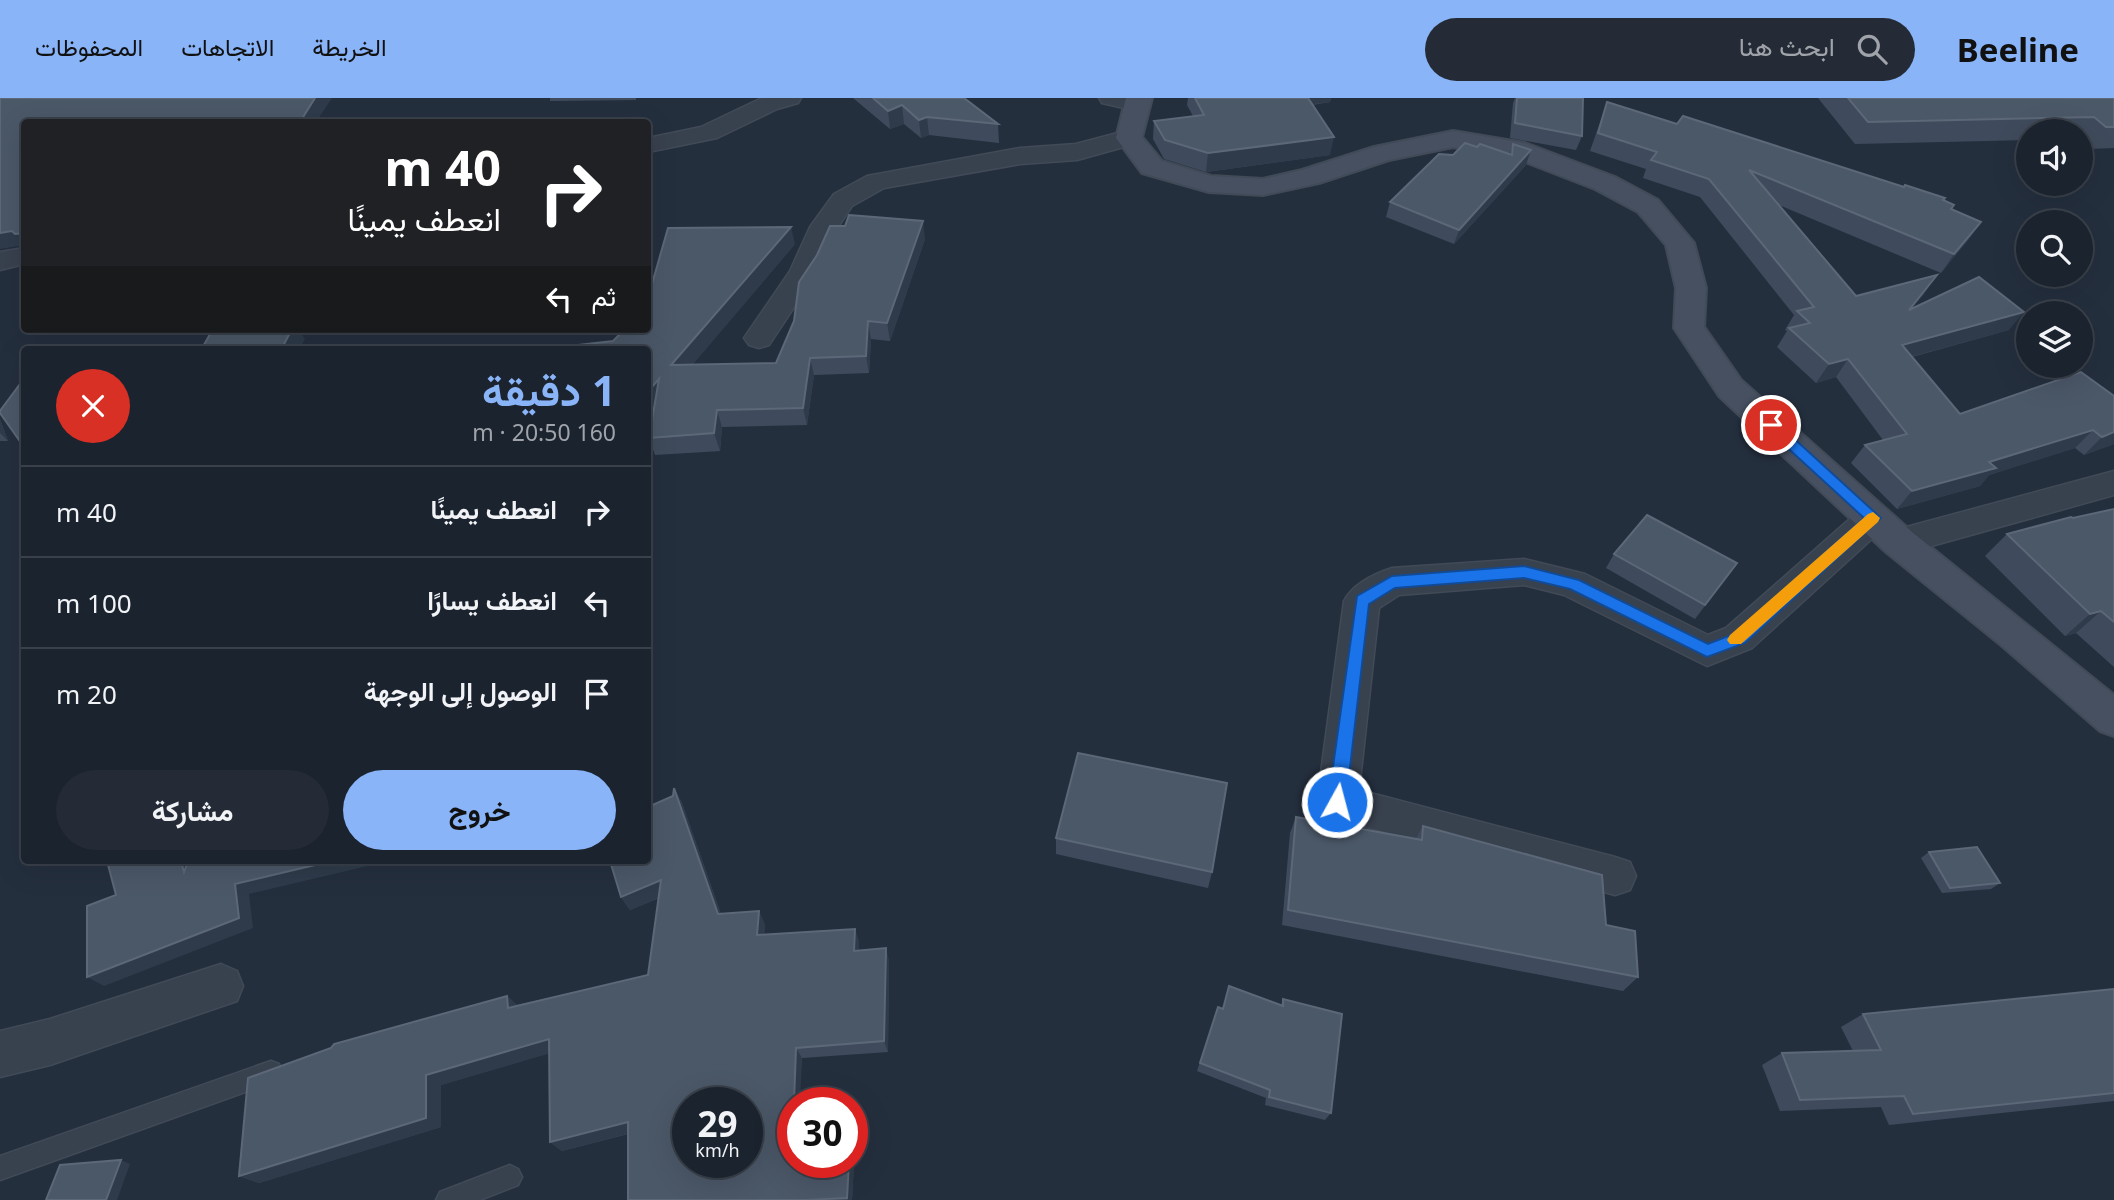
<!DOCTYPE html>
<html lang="ar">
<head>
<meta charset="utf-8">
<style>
	body { margin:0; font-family:"Noto Sans",Vazirmatn,sans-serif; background:#242b36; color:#f1f3f6; direction:rtl; height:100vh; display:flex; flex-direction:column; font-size:26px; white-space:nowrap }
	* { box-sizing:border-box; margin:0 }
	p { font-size:23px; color:#a0a4aa }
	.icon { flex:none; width:38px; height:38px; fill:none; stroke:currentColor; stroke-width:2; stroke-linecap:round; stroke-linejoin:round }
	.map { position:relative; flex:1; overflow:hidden; direction:ltr }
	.side { position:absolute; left:21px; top:248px; width:630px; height:518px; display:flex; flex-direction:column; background:#1b232e; border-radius:7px; box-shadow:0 7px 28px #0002,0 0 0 2px #39404a; direction:rtl }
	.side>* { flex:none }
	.hud { position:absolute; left:21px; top:21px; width:630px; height:214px; border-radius:7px; box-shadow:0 7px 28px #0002,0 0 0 2px #39404a; direction:rtl; background:#202124; color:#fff; overflow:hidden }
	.tools { position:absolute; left:2016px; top:21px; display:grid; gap:14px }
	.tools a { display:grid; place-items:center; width:77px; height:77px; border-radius:50%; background:#1b232e; box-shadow:0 7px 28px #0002,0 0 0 2px #39404a; font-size:35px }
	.speed { position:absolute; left:672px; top:989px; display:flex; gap:14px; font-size:35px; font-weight:700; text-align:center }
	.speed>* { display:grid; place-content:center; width:91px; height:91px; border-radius:50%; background:#1b232e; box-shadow:0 7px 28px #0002,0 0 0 2px #39404a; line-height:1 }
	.speed small { font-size:18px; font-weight:400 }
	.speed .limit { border:10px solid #d22; background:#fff; color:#111 }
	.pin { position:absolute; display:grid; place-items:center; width:60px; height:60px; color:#fff; margin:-30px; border:4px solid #fff; border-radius:50%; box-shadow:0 2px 7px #0007 }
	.me { position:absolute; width:77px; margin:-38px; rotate:7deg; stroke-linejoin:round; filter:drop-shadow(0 0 5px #0008) }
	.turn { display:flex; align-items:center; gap:24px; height:147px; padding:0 35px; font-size:32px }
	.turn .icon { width:91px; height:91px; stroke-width:2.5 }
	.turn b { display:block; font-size:49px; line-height:60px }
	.then { display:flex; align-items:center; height:66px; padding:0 35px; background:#0003; gap:14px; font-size:26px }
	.round { display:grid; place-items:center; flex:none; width:74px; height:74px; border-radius:37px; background:#242b36 }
	.head { display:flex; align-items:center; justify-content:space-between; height:119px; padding:0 35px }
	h1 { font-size:42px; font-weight:700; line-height:52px; color:#8ab4f8 }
	.primary-button { display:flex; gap:14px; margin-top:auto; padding:14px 35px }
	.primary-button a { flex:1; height:80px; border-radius:42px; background:#8ab4f8; color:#111; font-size:28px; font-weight:700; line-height:80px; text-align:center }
	.primary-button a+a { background:#242b36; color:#f1f3f6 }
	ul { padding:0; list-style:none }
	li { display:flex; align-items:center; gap:21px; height:91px; padding:0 35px; border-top:2px solid #39404a }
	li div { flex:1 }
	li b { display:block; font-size:26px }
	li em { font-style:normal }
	header { display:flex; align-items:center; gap:42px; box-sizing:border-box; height:98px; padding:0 35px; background:#8ab4f8; color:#111 }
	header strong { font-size:33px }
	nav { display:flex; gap:38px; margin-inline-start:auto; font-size:24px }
	.search { width:490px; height:63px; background:#242b36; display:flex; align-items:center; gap:18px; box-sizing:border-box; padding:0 24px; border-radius:38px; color:#a0a4aa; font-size:26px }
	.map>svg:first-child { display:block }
</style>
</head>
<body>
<header>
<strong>Beeline</strong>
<div class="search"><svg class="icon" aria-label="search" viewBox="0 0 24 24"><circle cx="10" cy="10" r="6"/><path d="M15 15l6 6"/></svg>ابحث هنا</div>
<nav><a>الخريطة</a><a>الاتجاهات</a><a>المحفوظات</a></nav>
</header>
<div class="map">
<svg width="2114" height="1102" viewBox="0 0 2114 1102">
	<rect width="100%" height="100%" fill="#242f3e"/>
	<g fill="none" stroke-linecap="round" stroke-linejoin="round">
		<g stroke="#414a57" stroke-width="3">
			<g id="lane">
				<polygon points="271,963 279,966 282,974 279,982 0,1082 0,1058"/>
				<polygon points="510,1067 518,1071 522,1079 518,1087 480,1102 436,1102 440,1094"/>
			</g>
		</g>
		<g stroke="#414a57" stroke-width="3">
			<g id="street">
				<polygon points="762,0 801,0 798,5 777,11 717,40 648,54 648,40 701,29"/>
				<polygon points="1099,0 1151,0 1146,11 1137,13 1102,5"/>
				<polygon points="1129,32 1138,35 1142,40 1138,45 1077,62 1020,66 884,90 852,108 838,129 818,173 769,247 759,250 749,247 744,240 790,173 810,129 834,96 867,78 1020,50 1076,46"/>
				<polygon points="24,150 24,166 0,172 0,154"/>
				<polygon points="2114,373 2114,397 1899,457 1887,453 1882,444 1887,435 1899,431"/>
				<path d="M1873,407L1885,411L1890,420L1885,429L1752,550L1707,568L1564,497L1524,487L1399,497L1379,510L1359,692L1615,759L1630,764L1636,778L1630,792L1615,797L1323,717L1317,704L1344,503C1353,486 1374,476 1392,470L1524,461L1585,476L1708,537L1726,530L1861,411Z"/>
				<polygon points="221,866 237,873 243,888 237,903 50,967 0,979 0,933 50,921"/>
			</g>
		</g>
		<g stroke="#414a57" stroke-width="4">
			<polygon id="secondary" points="1126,0 1152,0 1142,39 1162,63 1211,78 1263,81 1302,72 1374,49 1453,33 1525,45 1615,79 1658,102 1694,145 1706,190 1704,229 1741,282 1912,434 2114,597 2114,638 2100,633 2001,547 1886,454 1719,298 1674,230 1676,190 1666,147 1638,114 1595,91 1510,58 1453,49 1389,62 1319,85 1263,97 1209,94 1142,75 1116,40"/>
		</g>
		<use href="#lane" fill="#38414e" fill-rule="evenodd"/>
		<use href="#street" fill="#38414e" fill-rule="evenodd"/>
		<use href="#secondary" fill="#465061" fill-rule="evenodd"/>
	</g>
	<g fill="#3f4b5c">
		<polygon points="550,0 636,0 636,2 550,3"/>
		<polygon points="853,0 964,0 998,26 999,45 929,37 921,40 904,26 890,31"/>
		<polygon points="1188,0 1331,0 1330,4 1312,7 1330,57 1206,74 1164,61 1153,41 1154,23 1193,18 1187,7"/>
		<polygon points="1515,0 1583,0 1582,38 1576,52 1510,40 1513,5"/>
		<polygon points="1818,0 2114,0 2114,50 2089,51 2081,44 2081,33 2028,33 2028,42 1855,46"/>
		<polygon points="1607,4 1677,26 1943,103 1951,112 1981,124 1968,142 1941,175 1779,107 1856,198 1924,196 1912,210 2009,232 1912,259 1960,316 2081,274 2114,346 2084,357 2075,350 1989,377 1980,388 1897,411 1851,365 1865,347 1883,342 1836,279 1816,285 1777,249 1787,233 1785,232 1794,217 1700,99 1643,80 1646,71 1590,53"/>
		<polygon points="1513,46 1526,67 1454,146 1386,119 1390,104 1453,57 1477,49 1509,56"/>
		<polygon points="925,141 890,243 871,241 869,275 814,277 807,327 722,329 720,353 655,357 649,340 654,309 648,310 648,252 613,243 795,146 692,267 776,265"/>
		<polygon points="0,321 8,343 0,343"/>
		<polygon points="2114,411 2114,569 2076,535 2065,538 1985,458 2007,436"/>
		<polygon points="1614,456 1737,465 1695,521 1606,470"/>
		<polygon points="674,690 682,705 721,816 765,826 764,837 859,843 859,852 889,862 888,954 802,960 793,1064 852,1064 852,1024 856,1031 852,1102 628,1102 628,1036 562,1053 550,1044 549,955 441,987 441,1029 259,1085 239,1078 507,898 517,907 648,877 659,800 630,812 621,799 673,698"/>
		<polygon points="1296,719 1416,740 1423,728 1606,827 1638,879 1623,893 1282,827 1290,735"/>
		<polygon points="1056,740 1212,774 1208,790 1056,756"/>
		<polygon points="1929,754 2000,785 1991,791 1942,795 1921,760"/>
		<polygon points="2114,891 2114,1003 1889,1027 1881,1009 1780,1013 1762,967 1782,955 1853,953 1841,929 1863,916"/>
		<polygon points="1283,901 1331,1015 1325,1022 1265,1007 1266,1000 1197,973 1218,909 1222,911 1281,907"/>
	</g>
	<g fill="#2f3b4b">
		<polygon points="315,0 332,0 316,24 300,24"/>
		<polygon points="1300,0 1331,0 1330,4 1298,8"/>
		<polygon points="902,7 904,26 890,31 888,13"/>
		<polygon points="927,19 929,37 921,40 919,22"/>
		<polygon points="1334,39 1330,57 1206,74 1208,55"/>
		<polygon points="1531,52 1526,67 1454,146 1459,132"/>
		<polygon points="923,123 925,141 890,243 887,225"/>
		<polygon points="1981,124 1968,142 1941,175 1954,156"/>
		<polygon points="791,129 795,146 677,285 671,267"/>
		<polygon points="12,133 24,147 0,151 0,135"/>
		<polygon points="24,135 24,148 15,136"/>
		<polygon points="1937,177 1924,196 1895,230 1909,212"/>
		<polygon points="2024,214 2009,232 1888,265 1902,247"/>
		<polygon points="868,223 871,241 869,275 866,258"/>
		<polygon points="292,231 298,231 305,241 299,252 281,252"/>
		<polygon points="810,260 814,277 807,327 803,310"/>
		<polygon points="1848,261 1836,279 1816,285 1829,266"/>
		<polygon points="659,281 657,308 648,310 648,291"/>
		<polygon points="717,312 722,329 720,353 714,335"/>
		<polygon points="0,321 8,343 0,335"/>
		<polygon points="2093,332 2075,350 1989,377 1980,388 1897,411 1912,393 1989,364"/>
		<polygon points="2114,334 2114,346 2084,357 2102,339"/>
		<polygon points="2101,513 2076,535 2065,538 2090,516"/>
		<polygon points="674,690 682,705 725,828 718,816"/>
		<polygon points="181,763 193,763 184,774"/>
		<polygon points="332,763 389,763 249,796 253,830 104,888 87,879 235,786"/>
		<polygon points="661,782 670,795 630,812 621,799"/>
		<polygon points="759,813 765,826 763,849 757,837"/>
		<polygon points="855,831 859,843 859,865 854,853"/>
		<polygon points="886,850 889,862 888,954 884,943"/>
		<polygon points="507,898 520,910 508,910"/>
		<polygon points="549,941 561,952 441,987 441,1029 259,1085 239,1078 426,977"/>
		<polygon points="796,950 802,960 800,1004 794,1004"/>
		<polygon points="628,1024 638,1033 562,1053 550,1044"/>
		<polygon points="852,1024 856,1031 852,1102 848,1102 847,1100 849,1064 852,1064"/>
		<polygon points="121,1062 130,1066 117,1102 106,1102"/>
	</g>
	<g fill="#4b5868" stroke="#5c6777" stroke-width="2" fill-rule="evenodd">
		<polygon points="0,0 315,0 300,24 24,24 24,135 15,136 12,133 0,135"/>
		<polygon points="873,0 964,0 998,26 927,19 919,22 902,7 888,13"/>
		<polygon points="1195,0 1308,0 1334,39 1208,55 1165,42 1154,23 1204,17"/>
		<polygon points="1517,0 1583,0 1582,38 1515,25"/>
		<polygon points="1848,0 2114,0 2114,29 2106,29 2094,19 1868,24"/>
		<polygon points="1607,4 1677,26 1683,18 1904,89 1905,87 1945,100 1943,102 1954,107 1951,111 1981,124 1954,156 1749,72 1856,198 1937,177 1909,212 1979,179 2024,214 1902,247 1960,316 2081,274 2114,298 2114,334 2102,339 2093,332 1989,364 1996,370 1912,393 1865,347 1907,336 1848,261 1829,266 1789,230 1810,225 1797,213 1814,209 1709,81 1651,62 1657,54 1598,35"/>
		<polygon points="1465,45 1477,49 1480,46 1512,57 1513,46 1531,52 1459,132 1390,104 1439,56 1453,57"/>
		<polygon points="849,117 923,123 887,225 868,223 866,258 810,260 803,310 717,312 714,335 649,340 659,281 650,291 648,291 648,252 534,252 613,243 625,231 648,231 648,200 668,130 791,129 671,267 776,265 794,223 799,184 817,157 830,128 845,128"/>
		<polygon points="213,231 292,231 281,252 201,252"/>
		<polygon points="20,286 24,286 24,349 0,315 0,313"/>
		<polygon points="2114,411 2114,524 2101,513 2090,516 2007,436 2071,419 2073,420"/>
		<polygon points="1647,417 1737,465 1705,507 1614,456"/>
		<polygon points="1078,655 1227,685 1212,774 1056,740"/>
		<path d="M674,690L718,816L759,813L757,837L855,831L854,853L886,850L884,943L796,950L794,1004H793V1064H849L847,1100L807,1102H628V1024L550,1044L549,941L426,977V1020L239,1078L248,980L331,950L334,946L507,898L508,910L648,877L661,782L621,799L610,763H648V709L673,698ZM688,1004H747V1064H688Z"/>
		<polygon points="1296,719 1422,742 1423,728 1602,777 1606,827 1635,833 1638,879 1288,812"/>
		<polygon points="1977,749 2000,785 1950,790 1929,754"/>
		<polygon points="107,763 181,763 184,774 188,763 332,763 235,786 239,820 87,879 87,808 116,797"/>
		<polygon points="1229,888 1283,908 1283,901 1342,916 1331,1015 1269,999 1270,992 1200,965 1218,909 1223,911"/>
		<polygon points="2114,891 2114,995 1913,1016 1904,998 1800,1002 1782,955 1881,952 1863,916"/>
		<polygon points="121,1062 106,1102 46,1102 60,1067"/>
	</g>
	<polygon fill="#1a73e8" stroke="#114b97" stroke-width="2" points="1771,322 1776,324 1881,420 1745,545 1707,559 1570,491 1524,480 1395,490 1369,506 1346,704 1343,710 1337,712 1331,710 1328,704 1357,498 1392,478 1524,468 1579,482 1708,546 1734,536 1864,420 1766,330 1764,327"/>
	<polygon fill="#f59e0b" points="1873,414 1880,420 1878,424 1741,546 1730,546 1727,542 1730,537 1868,416"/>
</svg>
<div class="tools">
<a><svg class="icon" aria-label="sound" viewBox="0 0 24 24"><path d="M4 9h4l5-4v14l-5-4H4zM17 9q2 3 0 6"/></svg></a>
<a><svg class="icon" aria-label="search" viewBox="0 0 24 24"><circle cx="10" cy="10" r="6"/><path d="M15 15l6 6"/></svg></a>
<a><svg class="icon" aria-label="layers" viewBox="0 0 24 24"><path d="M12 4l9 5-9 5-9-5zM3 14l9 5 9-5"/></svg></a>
</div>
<div class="speed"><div>29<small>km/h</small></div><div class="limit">30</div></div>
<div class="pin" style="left:1771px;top:327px;background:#d93025"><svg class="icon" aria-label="arrive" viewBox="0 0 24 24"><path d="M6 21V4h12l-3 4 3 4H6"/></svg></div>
<svg class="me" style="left:1337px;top:704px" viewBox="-20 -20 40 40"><circle r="17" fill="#1a73e8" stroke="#fff" stroke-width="3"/><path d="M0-11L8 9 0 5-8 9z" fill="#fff"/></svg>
<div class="hud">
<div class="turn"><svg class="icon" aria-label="right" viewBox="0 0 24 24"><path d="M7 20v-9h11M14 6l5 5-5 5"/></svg><div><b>40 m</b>انعطف يمينًا</div></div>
<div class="then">ثم<svg class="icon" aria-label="left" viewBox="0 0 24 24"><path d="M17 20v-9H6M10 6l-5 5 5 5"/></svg></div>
</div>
<section class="side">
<div class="head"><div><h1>1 دقيقة</h1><p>160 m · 20:50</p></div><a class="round" style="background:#d93025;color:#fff"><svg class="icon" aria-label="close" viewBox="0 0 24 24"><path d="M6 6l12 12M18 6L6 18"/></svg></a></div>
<ul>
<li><svg class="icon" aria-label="right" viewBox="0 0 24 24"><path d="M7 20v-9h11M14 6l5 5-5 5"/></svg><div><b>انعطف يمينًا</b></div><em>40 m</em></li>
<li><svg class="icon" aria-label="left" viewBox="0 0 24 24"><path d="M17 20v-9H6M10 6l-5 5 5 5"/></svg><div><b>انعطف يسارًا</b></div><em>100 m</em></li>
<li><svg class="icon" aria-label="arrive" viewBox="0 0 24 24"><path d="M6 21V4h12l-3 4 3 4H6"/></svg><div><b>الوصول إلى الوجهة</b></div><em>20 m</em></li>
</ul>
<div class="primary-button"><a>خروج</a><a>مشاركة</a></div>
</section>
</div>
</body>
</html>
